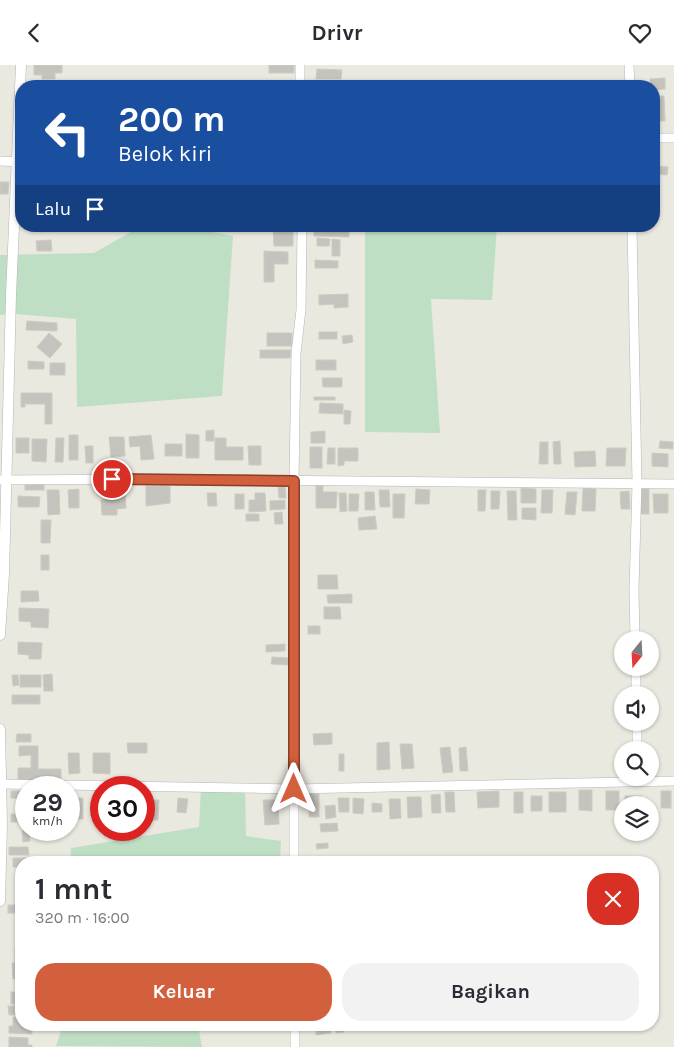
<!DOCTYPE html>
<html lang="id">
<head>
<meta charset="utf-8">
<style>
	body { margin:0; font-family:Karla,sans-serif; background:#f2f2f3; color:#2b2b33; height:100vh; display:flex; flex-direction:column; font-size:19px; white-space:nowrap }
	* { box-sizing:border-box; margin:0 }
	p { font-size:16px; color:#7c7c81 }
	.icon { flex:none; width:28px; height:28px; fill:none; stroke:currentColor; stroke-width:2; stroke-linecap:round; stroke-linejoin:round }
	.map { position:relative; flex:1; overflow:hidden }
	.panel { position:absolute; left:15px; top:791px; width:644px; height:175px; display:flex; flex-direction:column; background:#fff; border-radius:20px; box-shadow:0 1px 4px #0004 }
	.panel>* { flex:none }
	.hud { position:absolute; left:15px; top:15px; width:645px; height:152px; border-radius:20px; box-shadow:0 1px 4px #0004; background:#1a4fa0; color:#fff; overflow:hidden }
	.needle { width:32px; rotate:198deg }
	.tools { position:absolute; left:614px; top:566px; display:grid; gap:10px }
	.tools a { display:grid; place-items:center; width:45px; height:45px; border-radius:50%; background:#fff; box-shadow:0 1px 4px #0004; font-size:25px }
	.speed { position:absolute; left:15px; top:711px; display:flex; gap:10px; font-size:25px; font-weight:700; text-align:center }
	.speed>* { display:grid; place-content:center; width:65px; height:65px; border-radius:50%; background:#fff; box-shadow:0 1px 4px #0004; line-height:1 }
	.speed small { font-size:12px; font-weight:400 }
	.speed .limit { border:8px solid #d22; background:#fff; color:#111 }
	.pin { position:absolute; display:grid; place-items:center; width:42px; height:42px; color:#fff; margin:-21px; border:2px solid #fff; border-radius:50%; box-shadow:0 1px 5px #0007 }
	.me { position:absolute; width:55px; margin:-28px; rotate:0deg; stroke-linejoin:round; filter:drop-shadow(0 0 4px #0008) }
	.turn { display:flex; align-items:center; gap:18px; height:105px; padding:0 20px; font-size:22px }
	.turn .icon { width:65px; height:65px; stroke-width:2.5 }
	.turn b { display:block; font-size:35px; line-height:42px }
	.then { display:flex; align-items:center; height:48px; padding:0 20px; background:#0003; gap:10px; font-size:19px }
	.round { display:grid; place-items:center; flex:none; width:52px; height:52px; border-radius:20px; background:#f2f2f3 }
	.head { display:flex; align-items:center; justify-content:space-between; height:85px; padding:0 20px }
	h1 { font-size:30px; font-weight:700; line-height:38px }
	.action { display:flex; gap:10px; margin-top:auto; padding:10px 20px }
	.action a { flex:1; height:58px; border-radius:20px; background:#d3603d; color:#fff; font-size:20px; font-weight:700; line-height:58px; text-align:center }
	.action a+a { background:#f2f2f3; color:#2b2b33 }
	header { display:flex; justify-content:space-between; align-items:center; height:65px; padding:0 20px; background:#fff; font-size:22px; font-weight:700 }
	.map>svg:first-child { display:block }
</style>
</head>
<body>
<header><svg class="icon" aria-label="back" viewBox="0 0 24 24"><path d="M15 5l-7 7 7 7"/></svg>Drivr<svg class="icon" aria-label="heart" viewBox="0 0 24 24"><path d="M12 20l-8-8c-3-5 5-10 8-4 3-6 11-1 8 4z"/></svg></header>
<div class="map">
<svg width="674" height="982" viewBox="0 0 674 982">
	<rect width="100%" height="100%" fill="#eae9e0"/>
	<g fill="#bfdfc4">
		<polygon points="141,161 180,161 233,171 222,331 77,342 76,254 15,249 0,250 0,190 94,188"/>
		<polygon points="365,161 497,161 492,235 431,234 440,368 365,367"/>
		<polygon points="245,720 246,771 281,776 280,797 70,798 71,783 199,762 201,722"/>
		<polygon points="63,960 198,960 202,982 56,981"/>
	</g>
	<g fill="#c5c3bd" stroke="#cecbbf">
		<polygon points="34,0 62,0 62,8 55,8 55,14 42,14 42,10 34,10"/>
		<rect x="269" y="0" width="25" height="8"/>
		<polygon points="317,4 342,5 341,14 316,14"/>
		<polygon points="665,13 665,24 654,25 654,21 650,21 650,14"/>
		<polygon points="41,17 70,18 70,21 41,21"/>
		<polygon points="657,31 664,31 665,56 658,56"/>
		<polygon points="654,101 668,102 667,110 654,109"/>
		<polygon points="0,117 9,117 8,129 0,129"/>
		<polygon points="338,161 349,161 349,172 314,171 314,163 338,163"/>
		<polygon points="273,164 293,164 293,181 274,181"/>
		<polygon points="317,173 330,174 329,181 317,181"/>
		<polygon points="332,174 340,175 340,191 332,191"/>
		<polygon points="51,175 52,186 37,186 36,176"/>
		<polygon points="264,186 288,187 288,199 274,199 274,217 264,217"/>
		<polygon points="315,195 338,196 338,203 315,203"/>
		<polygon points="348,229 348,242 334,243 334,239 319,240 319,230"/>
		<polygon points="27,256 57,258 57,266 26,265"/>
		<rect x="319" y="267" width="18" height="7"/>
		<polygon points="49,268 62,279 50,293 37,282"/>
		<rect x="267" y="268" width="25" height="13"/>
		<polygon points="352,270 353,277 343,279 342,271"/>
		<polygon points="260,285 291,285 290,293 260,293"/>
		<rect x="316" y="295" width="20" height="10"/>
		<polygon points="28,296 44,297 44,304 28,304"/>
		<rect x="50" y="298" width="15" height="12"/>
		<polygon points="322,313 342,313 342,322 323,322"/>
		<polygon points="21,328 52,328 52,359 45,359 45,339 25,339 25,342 21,342"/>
		<rect x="314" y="332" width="21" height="3"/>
		<polygon points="320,338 343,339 343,349 319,348"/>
		<polygon points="344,345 351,346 350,359 344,359"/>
		<polygon points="214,365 214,376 206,376 206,366"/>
		<polygon points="325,366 325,378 311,378 311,367"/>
		<polygon points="186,369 199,370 199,393 186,393"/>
		<rect x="69" y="370" width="9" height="25"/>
		<polygon points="151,370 154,394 141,395 140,381 130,382 129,372"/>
		<polygon points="109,372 124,372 125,391 111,392"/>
		<rect x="16" y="373" width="13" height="15"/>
		<polygon points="56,373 64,373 63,397 55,397"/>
		<polygon points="215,373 226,373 226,382 243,382 243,395 215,395"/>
		<polygon points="32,374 47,374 46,397 32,396"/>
		<polygon points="560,376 561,399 554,399 553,377"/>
		<polygon points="660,376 673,377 673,384 659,383"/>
		<polygon points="540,377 548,377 548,399 539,399"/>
		<rect x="165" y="379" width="17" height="12"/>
		<polygon points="85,381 93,381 93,398 86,398"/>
		<polygon points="248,381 261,381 261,400 249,400"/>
		<rect x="310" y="382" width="12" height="21"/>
		<polygon points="328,383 335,383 335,399 327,399"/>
		<polygon points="338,383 358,383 358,396 344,396 344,400 338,401"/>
		<polygon points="607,383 626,383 625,401 606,401"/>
		<polygon points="595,386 596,401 575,402 574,387"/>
		<polygon points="652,388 668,389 668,402 652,401"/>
		<rect x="25" y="418" width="19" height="7"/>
		<polygon points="316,418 323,419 323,427 337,427 336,443 316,443"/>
		<polygon points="146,421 170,421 170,438 146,441"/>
		<polygon points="285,421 286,433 279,433 278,422"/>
		<polygon points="521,423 536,424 536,438 521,438"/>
		<polygon points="583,423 596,424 595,446 582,446"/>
		<rect x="640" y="423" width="9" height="26"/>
		<polygon points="79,424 79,443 69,443 68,425"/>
		<polygon points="416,424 430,425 429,439 415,439"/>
		<polygon points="47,425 59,425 60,449 48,450"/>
		<polygon points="379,425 389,425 390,442 380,442"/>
		<polygon points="478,425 486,425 485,446 478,446"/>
		<polygon points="542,425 553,425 552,448 541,448"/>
		<polygon points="125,426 126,443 117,444 117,450 102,450 101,435 112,434 112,427"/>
		<polygon points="491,426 500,426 499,444 491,444"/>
		<polygon points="507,426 516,426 517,455 508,455"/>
		<polygon points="629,426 630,444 621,444 620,427"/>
		<polygon points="365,427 374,427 375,445 365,445"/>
		<polygon points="567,427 577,427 575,450 565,449"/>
		<polygon points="207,428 216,428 217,441 208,441"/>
		<polygon points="255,428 265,428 266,446 249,447 249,435 255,435"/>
		<polygon points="339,428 346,428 347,446 340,447"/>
		<rect x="235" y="429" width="9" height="15"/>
		<polygon points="349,429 359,429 358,446 349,446"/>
		<polygon points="393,429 405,429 404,453 393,453"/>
		<polygon points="653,429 668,429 668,448 654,448"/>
		<polygon points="18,431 40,432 39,442 18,442"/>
		<polygon points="285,435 285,444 270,445 270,436"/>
		<polygon points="522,443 536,443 536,455 522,454"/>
		<polygon points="282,447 283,459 275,459 274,448"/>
		<rect x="246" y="449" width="13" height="7"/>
		<polygon points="375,451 377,464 359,465 358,453"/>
		<polygon points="41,455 51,455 50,478 41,478"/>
		<rect x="41" y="490" width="8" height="15"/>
		<polygon points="318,510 337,510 338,524 318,524"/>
		<polygon points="21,526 38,526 39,536 21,537"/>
		<polygon points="352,529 352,538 328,538 327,530"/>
		<polygon points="324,542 340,542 341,554 324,554"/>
		<polygon points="19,543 49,544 48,563 31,562 31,557 19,556"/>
		<rect x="308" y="561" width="12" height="8"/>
		<polygon points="18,577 42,578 41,594 29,594 29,590 18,589"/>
		<polygon points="285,579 285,586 266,587 266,580"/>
		<polygon points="272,592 290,593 289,600 271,599"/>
		<polygon points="52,609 53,626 44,626 43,610"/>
		<polygon points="12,610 18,610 19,620 13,621"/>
		<rect x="20" y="610" width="21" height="12"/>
		<rect x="12" y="630" width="28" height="9"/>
		<polygon points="332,668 332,679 314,680 313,669"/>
		<polygon points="17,669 31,669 31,677 16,677"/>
		<polygon points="389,677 390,704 377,705 377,678"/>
		<polygon points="127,678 147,678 147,688 128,688"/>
		<polygon points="400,679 412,679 414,703 402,704"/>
		<polygon points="19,681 38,681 38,704 61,704 61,715 18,716 18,703 31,703 31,690 19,691"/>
		<polygon points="450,682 453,707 443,708 440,683"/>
		<polygon points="466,682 468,706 460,706 459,683"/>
		<polygon points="68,688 79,688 80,708 69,709"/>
		<polygon points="93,688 110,688 110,709 93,708"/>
		<rect x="339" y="689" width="5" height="17"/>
		<polygon points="579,725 592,725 592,746 579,745"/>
		<polygon points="11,726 26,726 26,734 11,733"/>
		<polygon points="499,726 499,742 478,743 477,727"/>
		<rect x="606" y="726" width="13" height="19"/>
		<rect x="661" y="726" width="10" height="17"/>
		<polygon points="445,727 454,727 455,747 446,747"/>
		<rect x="514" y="727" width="9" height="21"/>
		<rect x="549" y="727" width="17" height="20"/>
		<rect x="309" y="729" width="10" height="23"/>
		<polygon points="440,729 441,748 432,748 431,730"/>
		<rect x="531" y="731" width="11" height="15"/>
		<rect x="625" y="731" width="16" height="9"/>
		<polygon points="407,732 421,732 422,752 408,753"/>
		<rect x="69" y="733" width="14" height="21"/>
		<polygon points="178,733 188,734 186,748 177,747"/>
		<polygon points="338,733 349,733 349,747 339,747"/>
		<polygon points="353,733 364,734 363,749 353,748"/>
		<polygon points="389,734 400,734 401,753 390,754"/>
		<polygon points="26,735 26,747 19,747 19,736"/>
		<polygon points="148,735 159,735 158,755 148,755"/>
		<polygon points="263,735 278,735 279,759 265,760"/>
		<polygon points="372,738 382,739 382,747 372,747"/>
		<polygon points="335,740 336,752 326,754 325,741"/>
		<rect x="11" y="749" width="15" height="8"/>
		<polygon points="337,758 338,766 321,767 320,759"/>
		<polygon points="29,765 30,776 23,777 22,766"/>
		<polygon points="328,778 328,783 317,784 316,779"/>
		<polygon points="9,782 28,782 29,790 9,790"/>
		<polygon points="13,793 30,793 30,798 21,798 21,802 13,802"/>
		<rect x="8" y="840" width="13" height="8"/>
		<polygon points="15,881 21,881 21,913 13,914 12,898 15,898"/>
		<rect x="11" y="927" width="10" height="12"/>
		<polygon points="8,941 21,941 21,950 9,950"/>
		<polygon points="13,952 21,952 21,960 32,960 32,969 9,968 9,961 13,961"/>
		<polygon points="316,960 331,960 331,968 316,970"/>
		<polygon points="335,960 343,960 344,967 336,968"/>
		<polygon points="9,972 28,973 28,980 32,980 32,982 9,982"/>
	</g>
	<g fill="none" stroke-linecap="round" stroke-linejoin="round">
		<g stroke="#b3b5b9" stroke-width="10">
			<g id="minor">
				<polyline points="300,0 300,21"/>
				<polyline points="629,0 630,21"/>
				<polyline points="654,73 674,73"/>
				<polyline points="0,96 21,97"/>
				<polyline points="632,161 637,418 634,525 635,575"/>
				<polyline points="0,415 147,414 674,419"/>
				<polyline points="636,602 636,630"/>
				<polyline points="637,658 637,685"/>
				<polyline points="0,719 294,724 674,716"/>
				<polyline points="294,798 294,416 296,288 301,245 302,161"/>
				<polyline points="295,960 295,982"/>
			</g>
		</g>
		<g stroke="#b3b5b9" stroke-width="11">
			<g id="tertiary">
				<polyline points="0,570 4,509 11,230 21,0"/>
				<polyline points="0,664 2,759 0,836"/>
			</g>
		</g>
		<use href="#minor" stroke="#fff" stroke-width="9"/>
		<use href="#tertiary" stroke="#fff" stroke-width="10"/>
	</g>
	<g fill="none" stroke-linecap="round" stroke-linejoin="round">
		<g stroke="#893e28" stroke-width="12">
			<polyline id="route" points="112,414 294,416 294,724"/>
		</g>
		<use href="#route" stroke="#d3603d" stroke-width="9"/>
	</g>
</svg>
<div class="tools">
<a><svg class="needle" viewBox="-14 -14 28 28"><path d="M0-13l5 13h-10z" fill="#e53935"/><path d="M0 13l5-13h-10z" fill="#7c7c81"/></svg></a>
<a><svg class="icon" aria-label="sound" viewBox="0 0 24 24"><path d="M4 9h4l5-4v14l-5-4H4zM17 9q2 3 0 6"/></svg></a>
<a><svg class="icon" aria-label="search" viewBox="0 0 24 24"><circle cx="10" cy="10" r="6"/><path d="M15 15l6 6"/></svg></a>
<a><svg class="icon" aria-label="layers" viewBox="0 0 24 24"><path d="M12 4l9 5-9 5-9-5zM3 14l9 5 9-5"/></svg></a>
</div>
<div class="speed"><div>29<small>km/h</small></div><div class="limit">30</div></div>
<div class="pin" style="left:112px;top:414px;background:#d93025"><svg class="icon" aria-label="arrive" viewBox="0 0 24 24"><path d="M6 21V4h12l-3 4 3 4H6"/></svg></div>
<svg class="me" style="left:294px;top:724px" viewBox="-20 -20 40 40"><path d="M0-17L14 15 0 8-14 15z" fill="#d3603d" stroke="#fff" stroke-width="4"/></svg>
<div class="hud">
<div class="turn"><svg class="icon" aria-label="left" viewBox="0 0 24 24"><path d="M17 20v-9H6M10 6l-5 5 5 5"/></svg><div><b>200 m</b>Belok kiri</div></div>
<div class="then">Lalu<svg class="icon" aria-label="arrive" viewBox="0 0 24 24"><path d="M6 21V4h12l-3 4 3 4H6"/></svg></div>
</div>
<section class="panel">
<div class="head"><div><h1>1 mnt</h1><p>320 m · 16:00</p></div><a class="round" style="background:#d93025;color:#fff"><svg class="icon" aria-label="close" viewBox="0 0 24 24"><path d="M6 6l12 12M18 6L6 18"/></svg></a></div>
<div class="action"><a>Keluar</a><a>Bagikan</a></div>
</section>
</div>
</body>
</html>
